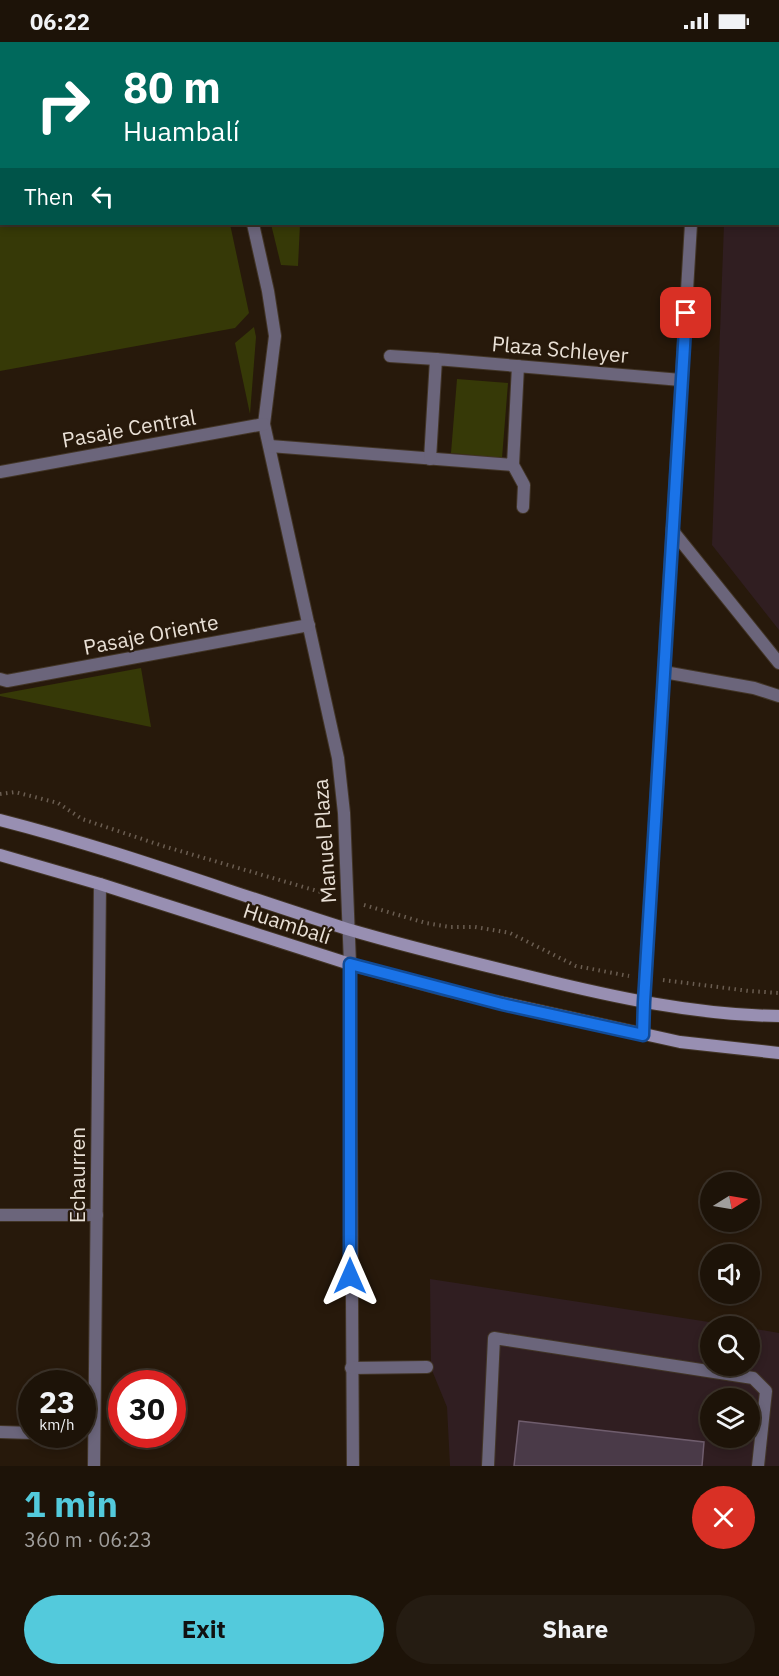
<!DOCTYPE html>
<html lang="en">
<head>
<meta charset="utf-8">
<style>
	body { margin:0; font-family:"IBM Plex Sans",sans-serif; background:#251c12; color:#f1f3f6; height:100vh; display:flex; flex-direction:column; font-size:22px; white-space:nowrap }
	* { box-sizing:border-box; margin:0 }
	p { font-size:20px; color:#a09e9c }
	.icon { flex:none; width:33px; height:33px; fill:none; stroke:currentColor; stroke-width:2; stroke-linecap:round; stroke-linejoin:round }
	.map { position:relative; height:1424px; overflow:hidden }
	.sheet { display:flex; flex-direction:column; background:#1d1308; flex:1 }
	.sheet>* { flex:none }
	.top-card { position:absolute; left:0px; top:0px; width:780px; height:183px; box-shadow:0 3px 9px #0003,0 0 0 2px #3b3229; background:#00695c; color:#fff; overflow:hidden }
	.needle { width:39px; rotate:79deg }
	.controls { position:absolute; left:700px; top:1130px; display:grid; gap:12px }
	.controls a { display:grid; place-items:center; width:60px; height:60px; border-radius:50%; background:#1d1308; box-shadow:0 3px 9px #0003,0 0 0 2px #3b3229; font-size:30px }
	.speed { position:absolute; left:18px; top:1328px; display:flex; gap:12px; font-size:30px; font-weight:700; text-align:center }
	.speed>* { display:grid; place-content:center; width:78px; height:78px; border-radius:50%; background:#1d1308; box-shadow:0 3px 9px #0003,0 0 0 2px #3b3229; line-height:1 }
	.speed small { font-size:15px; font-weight:400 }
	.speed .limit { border:9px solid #d22; background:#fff; color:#111 }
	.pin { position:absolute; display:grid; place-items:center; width:51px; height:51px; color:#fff; margin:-26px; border-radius:12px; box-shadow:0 3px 9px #0006 }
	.me { position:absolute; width:66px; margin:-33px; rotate:0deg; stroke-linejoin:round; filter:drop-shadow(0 0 4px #0008) }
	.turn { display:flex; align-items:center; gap:21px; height:126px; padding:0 24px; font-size:27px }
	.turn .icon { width:78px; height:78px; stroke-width:2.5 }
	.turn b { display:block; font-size:42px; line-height:51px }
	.then { display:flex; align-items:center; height:57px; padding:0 24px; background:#0003; gap:12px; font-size:22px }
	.round { display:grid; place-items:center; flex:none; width:63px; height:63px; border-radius:32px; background:#251c12 }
	.headline { display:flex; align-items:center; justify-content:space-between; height:102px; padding:0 24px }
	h1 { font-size:36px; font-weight:700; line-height:45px; color:#53cadc }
	.action { display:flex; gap:12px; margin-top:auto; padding:12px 24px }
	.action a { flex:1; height:69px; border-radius:36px; background:#53cadc; color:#111; font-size:24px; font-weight:700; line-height:69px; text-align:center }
	.action a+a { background:#251c12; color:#f1f3f6 }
	.status { display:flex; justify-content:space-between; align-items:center; height:42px; padding:0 30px; background:#1d1308; direction:ltr }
	.status svg { height:16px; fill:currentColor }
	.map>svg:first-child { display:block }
</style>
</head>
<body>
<div class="status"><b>06:22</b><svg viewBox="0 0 49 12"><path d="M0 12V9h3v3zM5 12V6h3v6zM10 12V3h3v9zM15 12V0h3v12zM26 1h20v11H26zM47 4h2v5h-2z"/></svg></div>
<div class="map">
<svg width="779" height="1424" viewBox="0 0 779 1424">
	<rect width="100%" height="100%" fill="#27190b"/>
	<g fill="#301e21" fill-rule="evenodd">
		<polygon points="779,114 779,588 712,503 724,182 778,182"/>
		<path d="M430,1237L735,1284H711V1323H750V1286L779,1291V1424H450L447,1365L431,1326ZM711,1356H750V1395H711Z"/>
	</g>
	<g fill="#363907">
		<polygon points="0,0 191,0 191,1 2,2 2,182 230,182 249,271 235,286 0,329"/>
		<polygon points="271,182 300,182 298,224 281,223"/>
		<polygon points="254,285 256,295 250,372 235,301"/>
		<polygon points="457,337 508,341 502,416 451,411"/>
		<polygon points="141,626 151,685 0,654 0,652"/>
	</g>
	<g fill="#4a3a48" stroke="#6f5d6d" stroke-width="1.5">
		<polygon points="0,0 150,0 2,2 0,67"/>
		<polygon points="519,1379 704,1400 702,1424 514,1424"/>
	</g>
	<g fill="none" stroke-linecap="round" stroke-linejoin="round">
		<g stroke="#423527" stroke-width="14">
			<g id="service">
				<polyline points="778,162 779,162"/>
				<polyline points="672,488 779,621"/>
				<polyline points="664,630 754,646 779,654"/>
				<polyline points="488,1424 494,1296 753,1336 766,1349 758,1424"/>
			</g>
		</g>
		<g stroke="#423527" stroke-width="14">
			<g id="pedestrian">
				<polyline points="390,314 436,317"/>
				<polyline points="513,423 524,443 523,465"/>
			</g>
		</g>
		<g stroke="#423527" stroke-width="14">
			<g id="minor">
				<polyline points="213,0 214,2"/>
				<polyline points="445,2 445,0"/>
				<polyline points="702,2 702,0"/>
				<polyline points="778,99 779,99"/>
				<polyline points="253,182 268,249 275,294 264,382 338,716 344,771 350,922 353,1424"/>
				<polyline points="270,404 513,423 518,324"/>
				<polyline points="430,417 436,317 681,338"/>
				<polyline points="0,430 264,382"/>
				<polyline points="0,637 7,639 309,583"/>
				<polyline points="643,993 644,960 691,182"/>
				<polyline points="0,1173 97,1173"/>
				<polyline points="351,1326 427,1325"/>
				<polyline points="0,1390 32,1391"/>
				<polyline points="94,1424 100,842"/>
			</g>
		</g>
		<g stroke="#423527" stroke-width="14">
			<g id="secondary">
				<path d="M0,778C118,808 232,851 347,887C408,905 470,920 532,935C613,955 695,973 779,974"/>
				<polyline points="0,813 100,842 350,922 445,948 680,1000 779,1011"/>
			</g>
		</g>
		<g stroke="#6a5d51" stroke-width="4" stroke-dasharray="1.5 4.5" stroke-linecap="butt">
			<polyline points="0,752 15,750 58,761 82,777 163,804 331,853"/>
			<polyline points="364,863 426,881 450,885 475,885 510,891 576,924 629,934"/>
			<polyline points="663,938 749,949 779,951"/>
		</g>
		<use href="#service" stroke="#6b657b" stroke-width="12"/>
		<use href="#pedestrian" stroke="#6b657b" stroke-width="12"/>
		<use href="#minor" stroke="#6b657b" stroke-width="12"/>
		<use href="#secondary" stroke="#988fb2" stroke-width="12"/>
	</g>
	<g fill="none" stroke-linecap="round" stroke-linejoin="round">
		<g stroke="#114b97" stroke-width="15">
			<polyline id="route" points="350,1234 350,922 502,962 643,993 644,960 686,271"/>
		</g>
		<use href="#route" stroke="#1a73e8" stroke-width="10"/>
	</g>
	<g text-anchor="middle" stroke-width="4.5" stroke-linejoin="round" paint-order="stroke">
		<g font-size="21" fill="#e9e0d6" stroke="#27190b">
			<text transform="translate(560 308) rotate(5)" y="7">Plaza Schleyer</text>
			<text transform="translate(129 387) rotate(-10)" y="7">Pasaje Central</text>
			<text transform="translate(151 593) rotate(-11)" y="7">Pasaje Oriente</text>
			<text transform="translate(325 799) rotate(-94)" y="7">Manuel Plaza</text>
			<text transform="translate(287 882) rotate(18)" y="7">Huambalí</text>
			<text transform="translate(78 1133) rotate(-90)" y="7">Echaurren</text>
		</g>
	</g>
</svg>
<div class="controls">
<a><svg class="needle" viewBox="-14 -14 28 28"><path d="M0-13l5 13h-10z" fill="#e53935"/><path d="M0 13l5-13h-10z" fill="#a09e9c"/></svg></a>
<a><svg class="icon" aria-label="sound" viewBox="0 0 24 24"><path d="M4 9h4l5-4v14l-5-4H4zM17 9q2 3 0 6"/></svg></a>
<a><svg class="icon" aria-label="search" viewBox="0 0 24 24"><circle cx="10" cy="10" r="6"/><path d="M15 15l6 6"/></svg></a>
<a><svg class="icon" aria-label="layers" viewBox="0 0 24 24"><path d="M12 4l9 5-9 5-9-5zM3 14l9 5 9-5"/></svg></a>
</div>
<div class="speed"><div>23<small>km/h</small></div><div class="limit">30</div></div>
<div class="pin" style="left:686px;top:271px;background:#d93025"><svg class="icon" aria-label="arrive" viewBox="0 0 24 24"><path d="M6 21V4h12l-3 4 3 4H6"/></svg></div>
<svg class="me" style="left:350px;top:1234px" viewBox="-20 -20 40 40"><path d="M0-17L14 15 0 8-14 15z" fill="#1a73e8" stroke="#fff" stroke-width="4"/></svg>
<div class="top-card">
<div class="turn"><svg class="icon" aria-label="right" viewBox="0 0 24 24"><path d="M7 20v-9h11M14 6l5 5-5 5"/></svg><div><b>80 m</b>Huambalí</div></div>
<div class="then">Then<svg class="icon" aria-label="left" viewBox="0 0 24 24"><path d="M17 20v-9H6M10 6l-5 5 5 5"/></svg></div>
</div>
</div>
<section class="sheet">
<div class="headline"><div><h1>1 min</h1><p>360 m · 06:23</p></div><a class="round" style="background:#d93025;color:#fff"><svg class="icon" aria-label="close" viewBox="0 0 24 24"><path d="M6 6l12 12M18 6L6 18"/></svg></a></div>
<div class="action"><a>Exit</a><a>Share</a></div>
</section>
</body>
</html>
